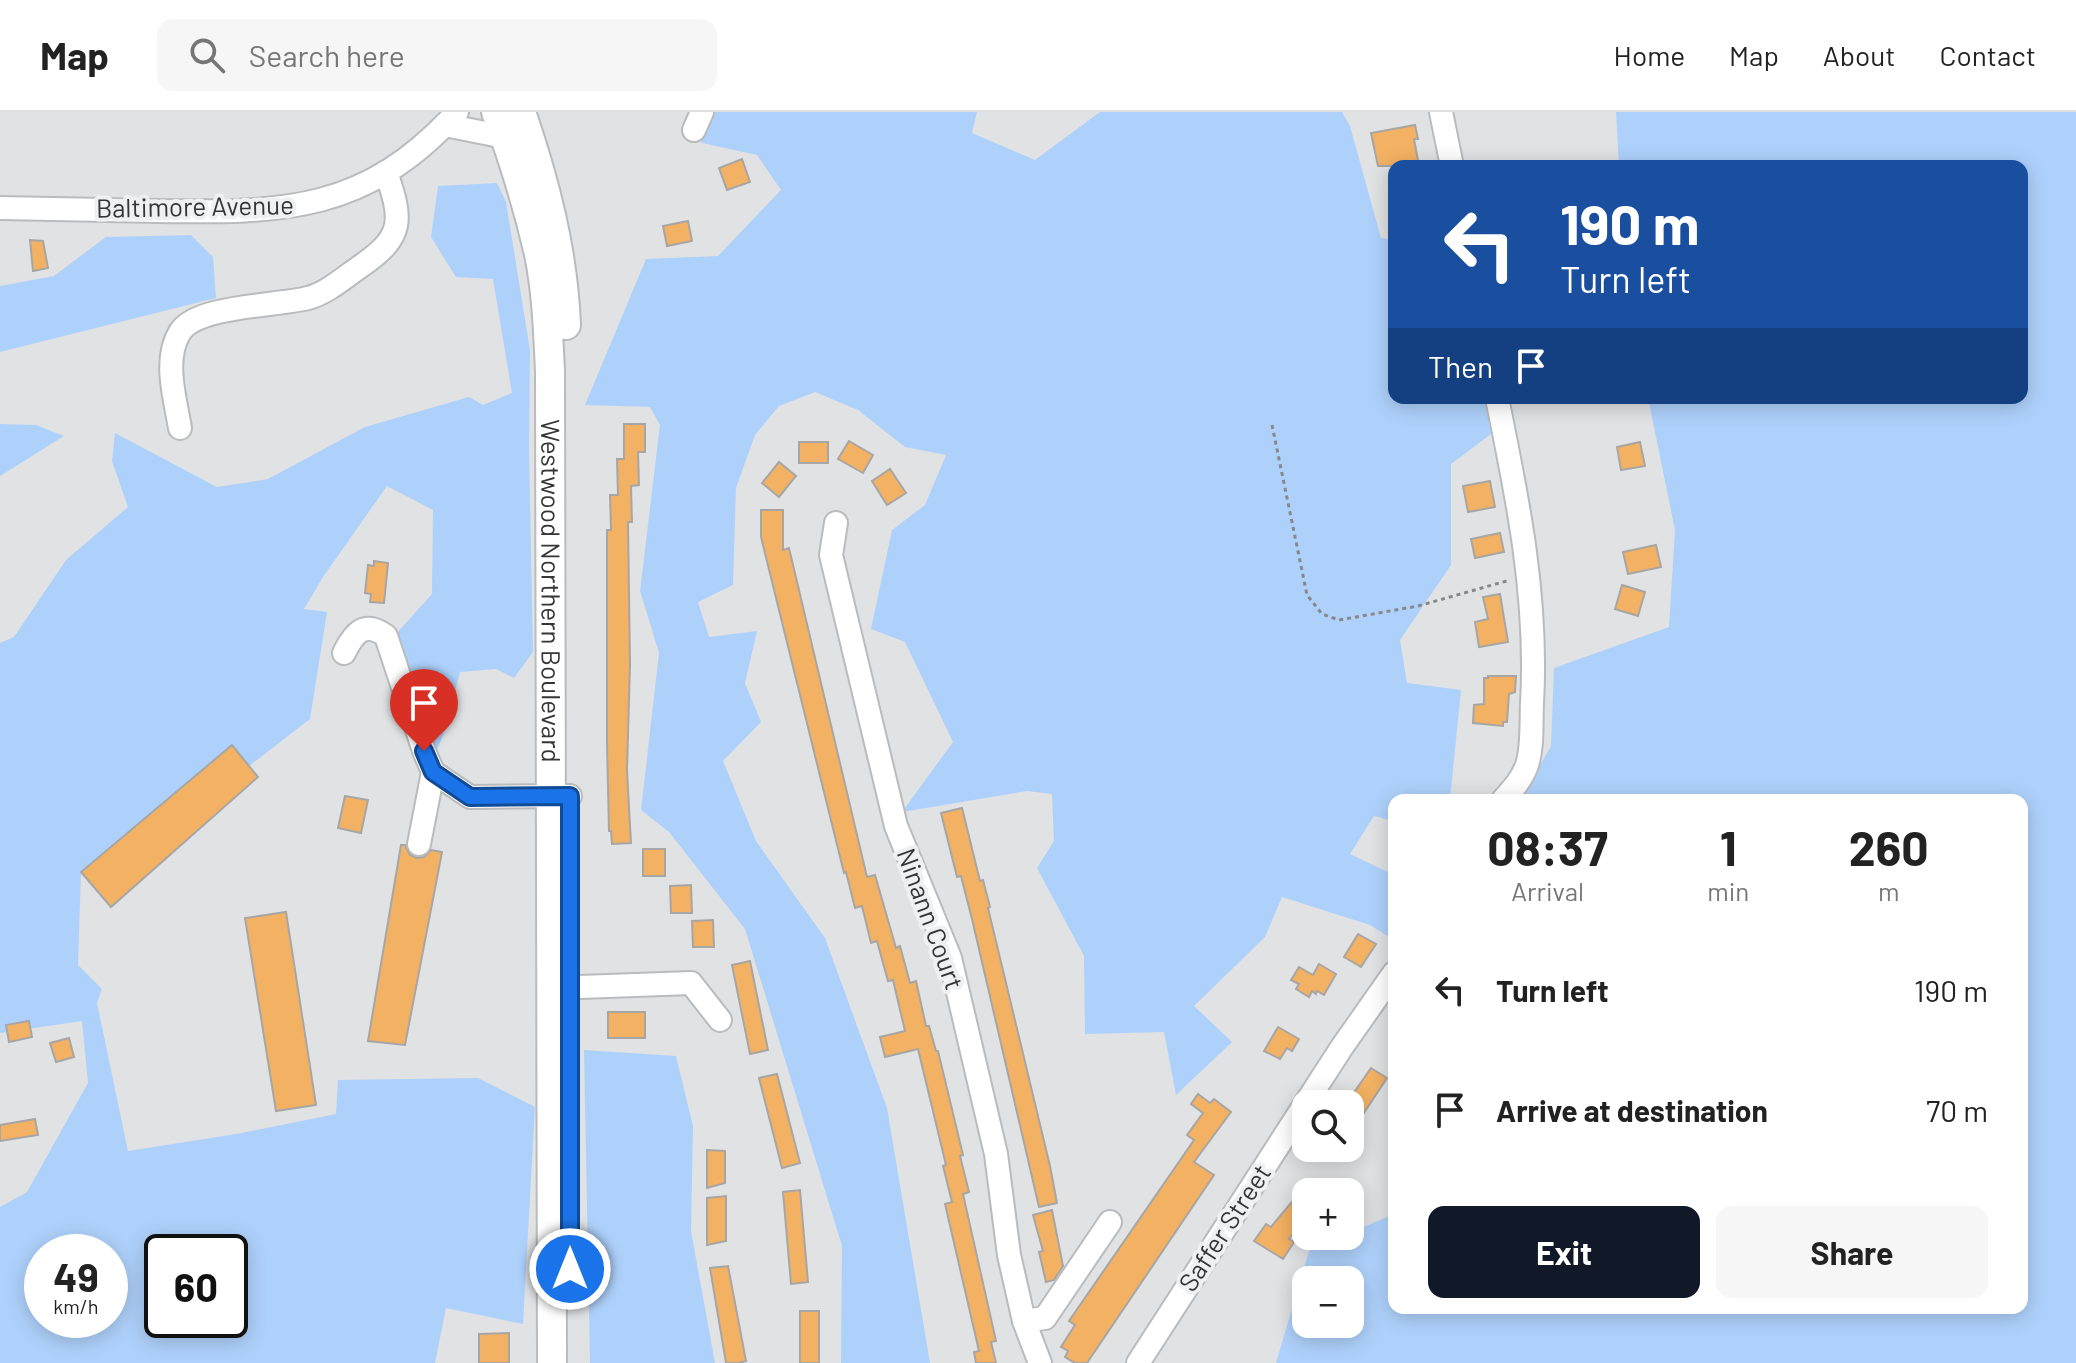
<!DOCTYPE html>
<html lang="en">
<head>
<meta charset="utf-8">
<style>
	body { margin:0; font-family:Barlow,sans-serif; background:#f6f6f6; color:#222; height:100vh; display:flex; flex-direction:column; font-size:30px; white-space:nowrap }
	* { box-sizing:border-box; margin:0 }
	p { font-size:26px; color:#767676 }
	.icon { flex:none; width:44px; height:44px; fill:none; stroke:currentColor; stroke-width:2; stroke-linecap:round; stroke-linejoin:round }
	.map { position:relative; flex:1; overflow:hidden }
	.details { position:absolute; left:1388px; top:682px; width:640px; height:520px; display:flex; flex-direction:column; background:#fff; border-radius:16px; box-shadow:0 4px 20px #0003 }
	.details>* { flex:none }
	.banner { position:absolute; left:1388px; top:48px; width:640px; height:244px; border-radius:16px; box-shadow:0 4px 20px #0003; background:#1a4fa0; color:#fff; overflow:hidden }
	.buttons { position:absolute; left:1292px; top:978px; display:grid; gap:16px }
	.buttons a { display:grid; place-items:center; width:72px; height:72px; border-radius:16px; background:#fff; box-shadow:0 4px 20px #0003; font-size:40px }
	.speed { position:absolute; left:24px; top:1122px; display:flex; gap:16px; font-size:40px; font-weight:700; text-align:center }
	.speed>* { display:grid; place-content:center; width:104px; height:104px; border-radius:50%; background:#fff; box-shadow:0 4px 20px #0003; line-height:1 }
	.speed small { font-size:20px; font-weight:400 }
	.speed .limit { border:4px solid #111; border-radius:12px; background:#fff; color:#111 }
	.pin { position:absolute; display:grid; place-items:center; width:68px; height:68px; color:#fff; margin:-82px -34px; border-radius:50% 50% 50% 0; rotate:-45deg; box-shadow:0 0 8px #0007 }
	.pin .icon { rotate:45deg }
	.me { position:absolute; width:88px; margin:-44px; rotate:0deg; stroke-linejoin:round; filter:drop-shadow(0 0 6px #0008) }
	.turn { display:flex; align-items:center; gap:28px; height:168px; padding:0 40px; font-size:36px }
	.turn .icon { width:104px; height:104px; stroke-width:2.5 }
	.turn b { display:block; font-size:56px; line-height:68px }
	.then { display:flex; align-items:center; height:76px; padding:0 40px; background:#0003; gap:16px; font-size:30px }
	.eta { display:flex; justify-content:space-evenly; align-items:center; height:136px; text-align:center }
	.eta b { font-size:48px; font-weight:700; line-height:56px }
	.action { display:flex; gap:16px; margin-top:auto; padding:16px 40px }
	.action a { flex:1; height:92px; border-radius:16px; background:#111827; color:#fff; font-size:32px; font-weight:700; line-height:92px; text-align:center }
	.action a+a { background:#f6f6f6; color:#222 }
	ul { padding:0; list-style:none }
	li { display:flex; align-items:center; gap:24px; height:120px; padding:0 40px }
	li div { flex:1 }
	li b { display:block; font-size:30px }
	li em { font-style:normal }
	header { display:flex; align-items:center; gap:48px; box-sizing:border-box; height:112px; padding:0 40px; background:#fff; border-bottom:2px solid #e0e0e0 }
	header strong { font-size:38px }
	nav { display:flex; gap:44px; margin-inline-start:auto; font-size:28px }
	.search { width:560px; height:72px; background:#f6f6f6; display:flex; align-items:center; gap:20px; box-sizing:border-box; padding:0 28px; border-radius:16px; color:#767676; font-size:30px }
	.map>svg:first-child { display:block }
</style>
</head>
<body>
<header>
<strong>Map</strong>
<div class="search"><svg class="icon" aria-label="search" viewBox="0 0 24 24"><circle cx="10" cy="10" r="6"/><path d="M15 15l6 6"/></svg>Search here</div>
<nav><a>Home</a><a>Map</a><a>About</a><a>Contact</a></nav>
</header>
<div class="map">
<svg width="2076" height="1251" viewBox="0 0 2076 1251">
	<rect width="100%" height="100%" fill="#e1e2e4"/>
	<g fill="#aed1fb" fill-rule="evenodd">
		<polygon points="702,0 977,0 972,21 1035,48 1100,0 1342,0 1350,14 1381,126 1394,128 1394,286 1497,286 1503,313 1451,352 1451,453 1400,528 1407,571 1461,578 1450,688 1394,688 1394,709 1374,704 1350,742 1394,763 1394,828 1370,813 1282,785 1265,825 1194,894 1232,930 1176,983 1164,920 1085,922 1084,844 1037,756 1054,729 1052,682 1027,679 902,700 953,630 905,530 871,517 892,418 925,393 946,343 905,335 858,298 815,280 779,294 755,323 736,376 733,473 698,490 709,525 757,519 745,571 761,610 723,649 756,729 825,826 887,996 930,1251 841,1251 842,1134 745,817 669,720 641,698 659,541 640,479 660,313 650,295 585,293 646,147 718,144 781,78 757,43 702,31 694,18"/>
		<path d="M1616,0H2076V1251H1276L1309,1139L1343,1124H1350V1121L1394,1102V1196H2022V688H1520L1551,634L1554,556L1669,515L1675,418L1648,286H2022V54H1619ZM1306,1168H1350V1212H1306Z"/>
		<path d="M497,71L506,90L530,238L529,339L533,540L514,566L496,557L460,560L445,619L436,640L395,523L432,482L433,398L387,374L323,465L304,497L327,500L310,607L249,654L231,634L81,760L78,853L102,877L97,891L128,1039L236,1022L336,1002L338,968L478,966L535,995L523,1212L446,1196L435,1251H0V1095L27,1080L88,971L82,909L0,921V531L14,525L66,448L128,395L112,349L115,321L217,375L268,367L365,315L469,285L483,293L512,281L493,167L456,165L431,125L438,74ZM42,1140H110V1208H42ZM162,1140H230V1208H162Z"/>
		<polygon points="191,123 213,145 216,186 0,240 0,174 54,164 106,125"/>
		<polygon points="0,312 36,313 64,324 0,364"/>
		<polygon points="584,938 676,944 693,1014 691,1119 715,1251 590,1251"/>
	</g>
	<g fill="#f3b163" stroke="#a8a6a4" stroke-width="2">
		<polygon points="1415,13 1418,27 1414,27 1419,54 1378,54 1371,21"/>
		<polygon points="742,47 750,70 727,78 719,56"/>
		<polygon points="688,109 692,129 667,134 663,114"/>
		<polygon points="30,128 43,129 48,156 33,159"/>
		<polygon points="624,312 645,312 645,340 638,340 639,373 631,374 632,410 628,410 630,552 627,659 631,731 612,732 611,719 609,719 607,631 607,418 611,418 610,383 618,383 617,347 624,347"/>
		<polygon points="849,329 873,343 863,361 838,347"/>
		<rect x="799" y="330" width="29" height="21"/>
		<polygon points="1640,330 1645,354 1621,358 1617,335"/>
		<polygon points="779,350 796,364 779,385 762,371"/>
		<polygon points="890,357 906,381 887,393 872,369"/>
		<polygon points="1490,369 1495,395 1468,400 1463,374"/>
		<polygon points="761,398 783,398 783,438 789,436 867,765 875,763 896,836 900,834 910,871 916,869 926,914 929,914 936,939 938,939 963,1043 960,1044 969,1080 963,1082 996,1229 991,1230 996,1251 976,1251 974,1240 979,1239 945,1092 952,1090 943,1054 946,1053 918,937 885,945 880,925 905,919 893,868 888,869 877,829 871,831 862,794 855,796 846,760 844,761 761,425"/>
		<polygon points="1500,421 1504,440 1475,446 1471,427"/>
		<polygon points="1656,433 1661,455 1628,462 1623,440"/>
		<polygon points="374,449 388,451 384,491 370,490 371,482 365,481 368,453 374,454"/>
		<polygon points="1622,473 1645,480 1638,504 1615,497"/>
		<polygon points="1500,482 1508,530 1479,535 1475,510 1488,507 1483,485"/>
		<polygon points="1488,564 1516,564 1515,580 1509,582 1507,610 1503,610 1503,614 1473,611 1474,593 1484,592 1484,566 1488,566"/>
		<polygon points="232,633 258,665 111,795 81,760"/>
		<polygon points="345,684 368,688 361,721 338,716"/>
		<polygon points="962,696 980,769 983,768 990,795 988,796 1050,1054 1057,1091 1039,1095 972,807 961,764 957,765 941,701"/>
		<polygon points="401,733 405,733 410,743 417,746 424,745 431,738 442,740 405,933 368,929"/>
		<rect x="643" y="737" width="22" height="27"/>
		<polygon points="691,773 692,801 671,801 670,774"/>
		<polygon points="286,800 316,993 276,999 245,806"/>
		<polygon points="713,808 714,835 693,835 692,809"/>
		<polygon points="1358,822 1376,832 1361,855 1344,845"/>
		<polygon points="750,849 768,938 750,942 732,853"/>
		<polygon points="1319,852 1336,862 1324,883 1317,879 1316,882 1312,879 1309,885 1296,877 1299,872 1291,868 1299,855 1313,863"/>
		<rect x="608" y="900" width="37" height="26"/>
		<polygon points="29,909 32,925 9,930 6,913"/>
		<polygon points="1278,915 1299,927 1292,939 1287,936 1280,947 1264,939"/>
		<polygon points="69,926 74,945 56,950 50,931"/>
		<polygon points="1371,956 1387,966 1350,1022 1350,986"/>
		<polygon points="777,962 800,1051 782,1056 759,966"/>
		<polygon points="1198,982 1210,991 1214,987 1231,1000 1194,1050 1214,1063 1087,1251 1075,1251 1065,1245 1068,1239 1061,1235 1075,1213 1069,1209 1194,1028 1187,1023 1203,1001 1191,992"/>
		<polygon points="35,1007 38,1023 0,1029 0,1013"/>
		<polygon points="707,1038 725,1039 725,1071 707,1076"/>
		<polygon points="1306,1073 1306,1104 1289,1127 1294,1130 1283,1147 1254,1129 1266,1112 1271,1115"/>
		<polygon points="800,1078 808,1170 791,1172 783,1080"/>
		<polygon points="726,1084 726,1129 707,1133 707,1086"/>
		<polygon points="1052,1098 1063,1154 1054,1168 1046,1170 1039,1140 1043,1139 1033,1103"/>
		<polygon points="728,1154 746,1249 738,1251 726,1251 710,1156"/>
		<rect x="800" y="1199" width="19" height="52"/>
		<polygon points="509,1221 509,1251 479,1251 479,1222"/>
	</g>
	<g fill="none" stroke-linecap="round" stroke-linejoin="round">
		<g stroke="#b9bbbd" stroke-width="26">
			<g id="minor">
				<polyline points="1441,0 1452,54"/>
				<polyline points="445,13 505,25"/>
				<polyline points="694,18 702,0"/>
				<path d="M0,96C53,97 105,98 158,99C284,101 366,100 457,0"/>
				<path d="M1497,286C1518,388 1538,487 1532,591C1531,611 1533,634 1527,653C1522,667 1513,677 1503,688"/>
				<path d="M180,316C175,286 163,247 180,220C197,193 278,194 308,186C327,181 345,165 361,154C405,124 402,107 386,60"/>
				<polyline points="836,411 831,443 896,714 950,846 996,1042 1009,1143 1024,1209 1040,1251"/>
				<path d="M344,541C354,521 364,508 386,524L424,639L433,660L470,685L570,684"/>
				<polyline points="419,732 433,660"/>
				<polyline points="552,876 691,871 720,908"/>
				<polyline points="1024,1209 1045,1206 1110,1110"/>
				<polyline points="1138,1251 1342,935 1394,861"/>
			</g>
		</g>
		<g stroke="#b9bbbd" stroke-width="32">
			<g id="major">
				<path id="s1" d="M496,0C513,46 528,94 539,142C547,181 548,220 550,259L552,1251"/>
				<path d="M521,0C545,70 563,139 566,213"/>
			</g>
		</g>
		<polyline stroke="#88888a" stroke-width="3" stroke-dasharray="4 4" stroke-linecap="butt" points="1272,313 1307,483 1322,502 1339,508 1418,494 1510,468"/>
		<use href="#minor" stroke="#fff" stroke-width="22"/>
		<use href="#major" stroke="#fff" stroke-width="28"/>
	</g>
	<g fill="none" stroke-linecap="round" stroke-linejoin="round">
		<g stroke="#114b97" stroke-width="20">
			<polyline id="route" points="424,639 433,660 470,685 570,684 570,1157"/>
		</g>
		<use href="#route" stroke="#1a73e8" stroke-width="14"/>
	</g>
	<g text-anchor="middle" stroke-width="8" stroke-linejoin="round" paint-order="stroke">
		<g font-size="26" fill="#353536" stroke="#eef0f2">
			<text transform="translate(195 95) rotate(-1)" y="9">Baltimore Avenue</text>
			<text dy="9" stroke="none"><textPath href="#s1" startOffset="486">Westwood Northern Boulevard</textPath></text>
			<text transform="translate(930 807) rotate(70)" y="9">Ninann Court</text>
			<text transform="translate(1225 1116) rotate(-57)" y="9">Saffer Street</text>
		</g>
	</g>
</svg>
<div class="buttons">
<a><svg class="icon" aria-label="search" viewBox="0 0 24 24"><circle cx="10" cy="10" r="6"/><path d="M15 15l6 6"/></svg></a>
<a>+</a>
<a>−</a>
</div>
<div class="speed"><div>49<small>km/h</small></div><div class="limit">60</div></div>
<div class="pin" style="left:424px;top:639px;background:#d93025"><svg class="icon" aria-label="arrive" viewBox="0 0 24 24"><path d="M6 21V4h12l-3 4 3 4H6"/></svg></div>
<svg class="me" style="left:570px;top:1157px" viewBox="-20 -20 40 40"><circle r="17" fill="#1a73e8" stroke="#fff" stroke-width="3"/><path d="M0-11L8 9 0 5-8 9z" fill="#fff"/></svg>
<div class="banner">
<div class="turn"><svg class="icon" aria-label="left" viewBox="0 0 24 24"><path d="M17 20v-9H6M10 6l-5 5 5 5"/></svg><div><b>190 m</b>Turn left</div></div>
<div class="then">Then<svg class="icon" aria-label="arrive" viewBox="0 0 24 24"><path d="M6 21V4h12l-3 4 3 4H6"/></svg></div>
</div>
<section class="details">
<div class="eta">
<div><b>08:37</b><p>Arrival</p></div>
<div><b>1</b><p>min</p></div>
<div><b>260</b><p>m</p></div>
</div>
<ul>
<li><svg class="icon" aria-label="left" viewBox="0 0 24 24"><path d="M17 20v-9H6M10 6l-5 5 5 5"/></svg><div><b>Turn left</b></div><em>190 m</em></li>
<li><svg class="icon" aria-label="arrive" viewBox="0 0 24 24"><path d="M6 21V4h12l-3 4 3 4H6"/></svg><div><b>Arrive at destination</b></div><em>70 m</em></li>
</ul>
<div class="action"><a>Exit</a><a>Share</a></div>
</section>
</div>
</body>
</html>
